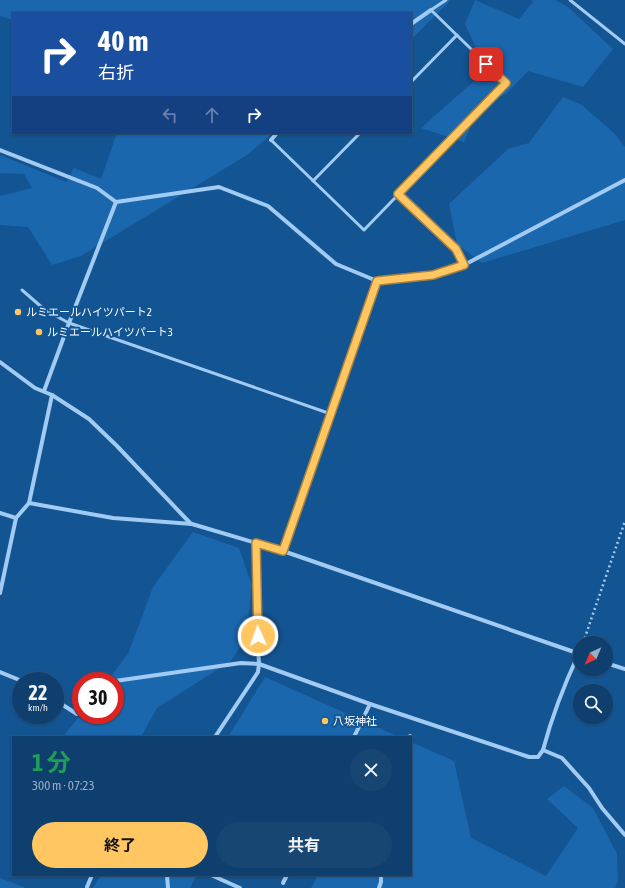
<!DOCTYPE html>
<html lang="ja">
<head>
<meta charset="utf-8">
<style>
	body { margin:0; font-family:"Asap Condensed","Noto Sans JP",sans-serif; background:#174673; color:#f1f3f6; height:100vh; display:flex; flex-direction:column; font-size:15px; white-space:nowrap }
	* { box-sizing:border-box; margin:0 }
	p { font-size:13px; color:#9bafc2 }
	.icon { flex:none; width:22px; height:22px; fill:none; stroke:currentColor; stroke-width:2; stroke-linecap:round; stroke-linejoin:round }
	.map { position:relative; flex:1; overflow:hidden }
	.sheet { position:absolute; left:12px; top:736px; width:400px; height:140px; display:flex; flex-direction:column; background:#0e3f6e; border-radius:0px; box-shadow:0 1px 3px #0004,0 0 0 1px #2e5881 }
	.sheet>* { flex:none }
	.top-card { position:absolute; left:12px; top:12px; width:400px; height:122px; border-radius:0px; box-shadow:0 1px 3px #0004,0 0 0 1px #2e5881; background:#1a4fa0; color:#fff; overflow:hidden }
	.needle { width:26px; rotate:224deg }
	.fabs { position:absolute; left:573px; top:636px; display:grid; gap:8px }
	.fabs a { display:grid; place-items:center; width:40px; height:40px; border-radius:50%; background:#0e3f6e; box-shadow:0 1px 3px #0004,0 0 0 1px #2e5881; font-size:20px }
	.speed { position:absolute; left:12px; top:672px; display:flex; gap:8px; font-size:20px; font-weight:700; text-align:center }
	.speed>* { display:grid; place-content:center; width:52px; height:52px; border-radius:50%; background:#0e3f6e; box-shadow:0 1px 3px #0004,0 0 0 1px #2e5881; line-height:1 }
	.speed small { font-size:10px; font-weight:400 }
	.speed .limit { border:6px solid #d22; background:#fff; color:#111 }
	.pin { position:absolute; display:grid; place-items:center; width:34px; height:34px; color:#fff; margin:-17px; border-radius:8px; box-shadow:0 2px 6px #0006 }
	.me { position:absolute; width:44px; margin:-22px; rotate:358deg; stroke-linejoin:round; filter:drop-shadow(0 0 3px #0008) }
	.turn { display:flex; align-items:center; gap:14px; height:84px; padding:0 20px; font-size:18px }
	.turn .icon { width:52px; height:52px; stroke-width:2.5 }
	.turn b { display:block; font-size:28px; line-height:34px }
	.lanes { display:flex; align-items:center; height:38px; padding:0 20px; background:#0003; justify-content:center; gap:20px; direction:ltr }
	.lanes .off { opacity:.35 }
	.round { display:grid; place-items:center; flex:none; width:42px; height:42px; border-radius:21px; background:#174673 }
	.summary { display:flex; align-items:center; justify-content:space-between; height:68px; padding:0 20px }
	h1 { font-size:24px; font-weight:700; line-height:30px; color:#1e9e55 }
	.cta { display:flex; gap:8px; margin-top:auto; padding:8px 20px }
	.cta a { flex:1; height:46px; border-radius:24px; background:#ffc662; color:#111; font-size:16px; font-weight:700; line-height:46px; text-align:center }
	.cta a+a { background:#174673; color:#f1f3f6 }
	.map>svg:first-child { display:block }
</style>
</head>
<body>
<div class="map">
<svg width="625" height="888" viewBox="0 0 625 888">
	<rect width="100%" height="100%" fill="#135493"/>
	<g fill="#1b67ad">
		<polygon points="0,0 451,0 411,40 411,13 13,13 13,20 0,16"/>
		<polygon points="475,0 519,19 533,2 532,0 555,0 568,7 613,49 583,87 528,71 506,94 482,102 464,142 421,128 474,81 492,82 465,24"/>
		<polygon points="563,97 582,105 614,133 625,147 625,220 482,263 457,244 449,204 508,149 529,143"/>
		<polygon points="117,133 273,133 247,155 81,256 52,265 28,227 0,225 0,196 32,188 24,174 0,173 0,155 66,182 74,168 101,179"/>
		<polygon points="193,532 239,548 252,586 246,638 231,661 157,708 141,737 63,737 81,714 115,715 115,681 107,681 128,654 153,587"/>
		<polygon points="265,677 399,737 228,737"/>
		<polygon points="411,742 454,761 471,838 546,876 578,828 547,799 564,786 593,808 617,854 618,881 615,888 311,888 318,875 411,875"/>
		<polygon points="101,875 197,875 190,888 93,888"/>
		<polygon points="0,878 26,888 0,888"/>
	</g>
	<g fill="none" stroke-linecap="round" stroke-linejoin="round">
		<polyline stroke="#a1cbf2" stroke-width="2.5" stroke-dasharray="2 3" stroke-linecap="butt" points="583,643 625,521"/>
		<g stroke="#a1cbf2" stroke-width="3">
			<polyline points="570,0 625,44"/>
			<polyline points="411,82 457,35"/>
			<polyline points="271,140 364,230 506,83 431,10 446,0"/>
			<polyline points="313,181 360,133"/>
			<polyline points="398,194 456,249 464,265"/>
			<polyline points="22,290 45,310 69,323 331,414"/>
		</g>
		<g stroke="#a1cbf2" stroke-width="4">
			<polyline points="411,24 431,10"/>
			<polyline points="271,140 277,133"/>
			<polyline points="0,150 97,188 116,202"/>
			<polyline points="0,362 35,388 52,395 89,419 117,446 191,524"/>
			<polyline points="44,391 69,323 116,202 219,187 268,206 336,264 377,281 433,275 464,265 625,180"/>
			<polyline points="29,503 113,518 192,524 283,551 580,654"/>
			<polyline points="0,513 16,518 29,503 52,395"/>
			<polyline points="256,543 256,608 259,664 370,704 529,757 538,757 543,750"/>
			<polyline points="283,551 377,281"/>
			<polyline points="0,593 16,518"/>
			<path d="M579,653C564,685 552,716 543,750L562,758L589,788L602,808L625,835"/>
			<polyline points="606,663 625,669"/>
			<polyline points="0,672 22,681"/>
			<polyline points="115,681 241,663 259,664 258,672 215,737"/>
			<polyline points="55,700 77,714"/>
			<polyline points="354,737 370,704"/>
			<polyline points="409,737 410,736"/>
			<polyline points="167,875 168,888"/>
			<polyline points="211,875 240,888"/>
			<polyline points="283,883 287,875"/>
			<polyline points="87,887 92,875"/>
			<polyline points="379,888 381,882 381,875"/>
		</g>
	</g>
	<g fill="none" stroke-linecap="round" stroke-linejoin="round">
		<g stroke="#a68140" stroke-width="10">
			<polyline id="route" points="258,636 256,543 283,551 377,281 433,275 464,265 456,249 398,194 506,83 486,64"/>
		</g>
		<use href="#route" stroke="#ffc662" stroke-width="7"/>
	</g>
	<g fill="#ffc662" stroke="#135493" stroke-width="1.5">
		<circle cx="18" cy="312" r="4"/>
		<circle cx="39" cy="332" r="4"/>
		<circle cx="325" cy="721" r="4"/>
	</g>
	<g text-anchor="middle" stroke-width="4" stroke-linejoin="round" paint-order="stroke">
		<g font-size="11" fill="#fff" stroke="#135493" text-anchor="start">
			<text x="26" y="316">ルミエールハイツパート2</text>
			<text x="47" y="336">ルミエールハイツパート3</text>
			<text x="333" y="725">八坂神社</text>
		</g>
	</g>
</svg>
<div class="fabs">
<a><svg class="needle" viewBox="-14 -14 28 28"><path d="M0-13l5 13h-10z" fill="#e53935"/><path d="M0 13l5-13h-10z" fill="#9bafc2"/></svg></a>
<a><svg class="icon" aria-label="search" viewBox="0 0 24 24"><circle cx="10" cy="10" r="6"/><path d="M15 15l6 6"/></svg></a>
</div>
<div class="speed"><div>22<small>km/h</small></div><div class="limit">30</div></div>
<div class="pin" style="left:486px;top:64px;background:#d93025"><svg class="icon" aria-label="arrive" viewBox="0 0 24 24"><path d="M6 21V4h12l-3 4 3 4H6"/></svg></div>
<svg class="me" style="left:258px;top:636px" viewBox="-20 -20 40 40"><circle r="17" fill="#ffc662" stroke="#fff" stroke-width="3"/><path d="M0-11L8 9 0 5-8 9z" fill="#fff"/></svg>
<div class="top-card">
<div class="turn"><svg class="icon" aria-label="right" viewBox="0 0 24 24"><path d="M7 20v-9h11M14 6l5 5-5 5"/></svg><div><b>40 m</b>右折</div></div>
<div class="lanes"><svg class="icon off" aria-label="left" viewBox="0 0 24 24"><path d="M17 20v-9H6M10 6l-5 5 5 5"/></svg><svg class="icon off" aria-label="ahead" viewBox="0 0 24 24"><path d="M12 20V5M6 11l6-6 6 6"/></svg><svg class="icon" aria-label="right" viewBox="0 0 24 24"><path d="M7 20v-9h11M14 6l5 5-5 5"/></svg></div>
</div>
<section class="sheet">
<div class="summary"><div><h1>1 分</h1><p>300 m · 07:23</p></div><a class="round"><svg class="icon" aria-label="close" viewBox="0 0 24 24"><path d="M6 6l12 12M18 6L6 18"/></svg></a></div>
<div class="cta"><a>終了</a><a>共有</a></div>
</section>
</div>
</body>
</html>
